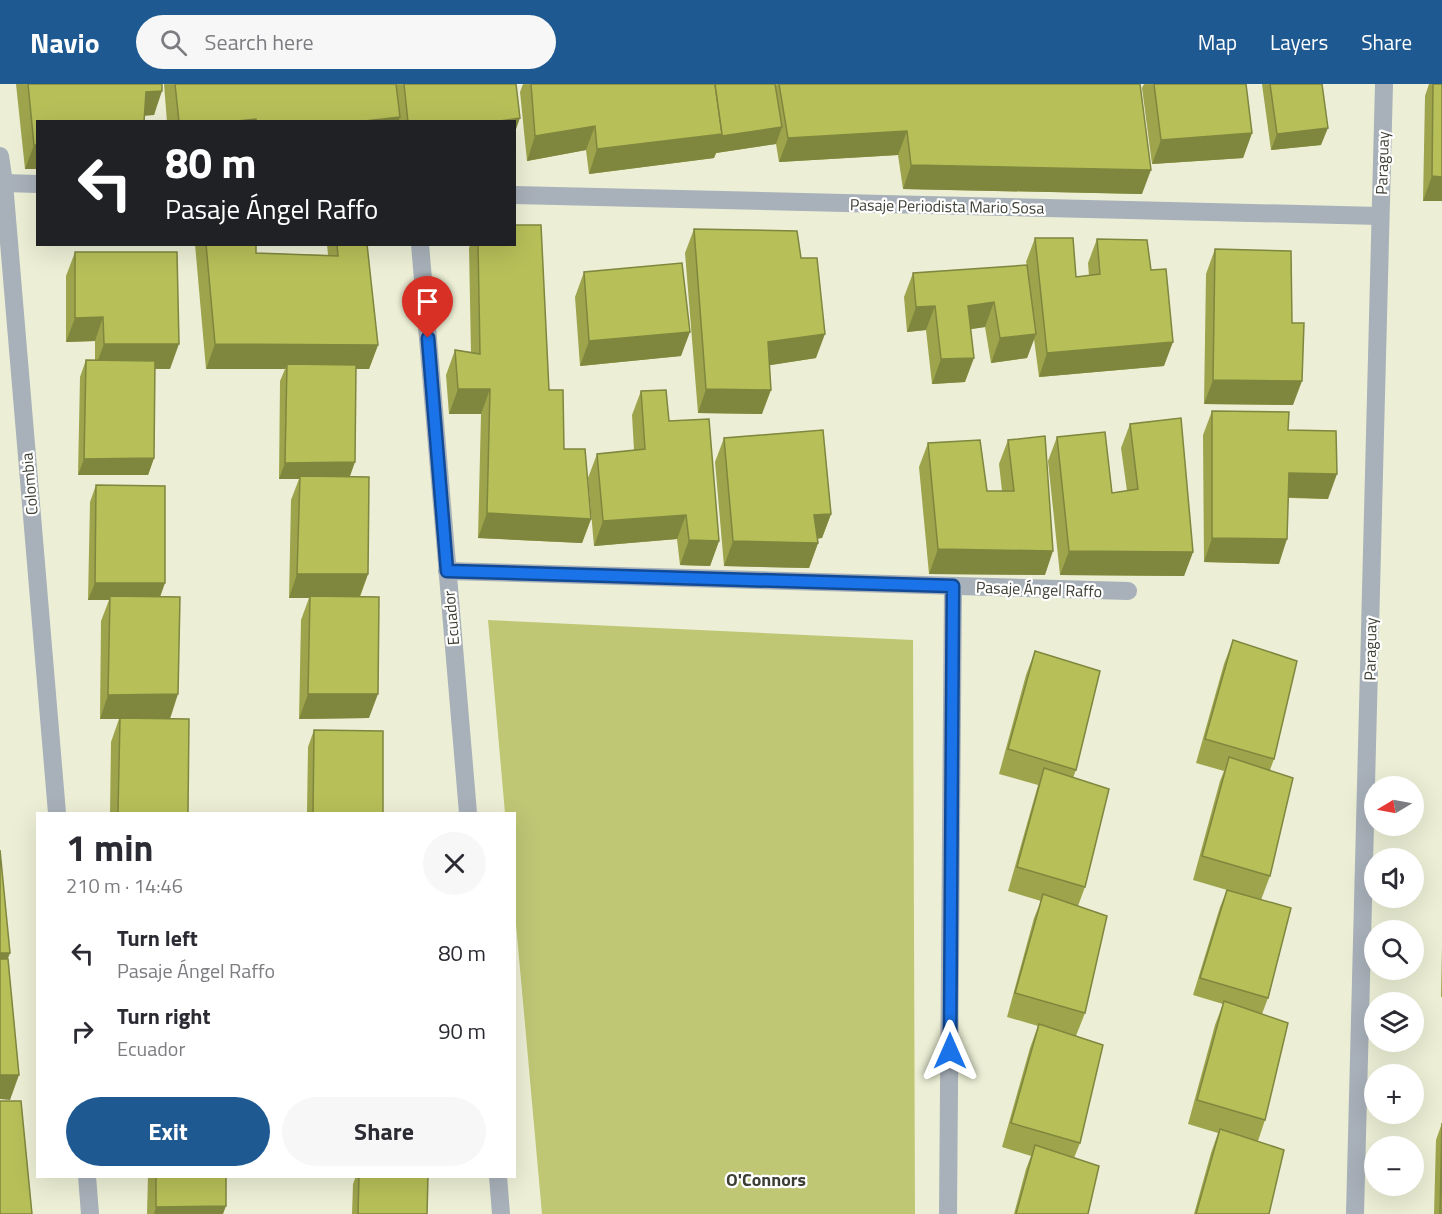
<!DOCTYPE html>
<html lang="en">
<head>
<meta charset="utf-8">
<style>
	body { margin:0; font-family:"Titillium Web",sans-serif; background:#f7f7f7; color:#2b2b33; height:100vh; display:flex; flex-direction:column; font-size:22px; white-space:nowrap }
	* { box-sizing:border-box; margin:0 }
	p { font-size:20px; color:#7c7c81 }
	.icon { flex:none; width:33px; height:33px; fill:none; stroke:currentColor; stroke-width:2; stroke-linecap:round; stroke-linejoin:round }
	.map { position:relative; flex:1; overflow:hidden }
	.panel { position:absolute; left:36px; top:728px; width:480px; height:366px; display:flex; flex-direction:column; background:#fff; border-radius:0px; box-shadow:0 6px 24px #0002 }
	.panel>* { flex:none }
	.guide { position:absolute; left:36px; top:36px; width:480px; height:126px; border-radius:0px; box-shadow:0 6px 24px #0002; background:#202124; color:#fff; overflow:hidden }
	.needle { width:39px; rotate:260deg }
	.buttons { position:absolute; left:1364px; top:692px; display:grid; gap:12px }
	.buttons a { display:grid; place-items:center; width:60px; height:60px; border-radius:50%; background:#fff; box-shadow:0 6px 24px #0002; font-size:30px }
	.pin { position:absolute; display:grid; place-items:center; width:51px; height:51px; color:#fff; margin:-62px -26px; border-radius:50% 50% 50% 0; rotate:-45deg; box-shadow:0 0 6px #0007 }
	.pin .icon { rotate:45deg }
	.me { position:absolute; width:66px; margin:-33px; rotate:0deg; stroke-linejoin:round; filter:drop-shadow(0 0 4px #0008) }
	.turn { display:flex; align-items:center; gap:21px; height:126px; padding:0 30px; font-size:27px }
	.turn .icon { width:78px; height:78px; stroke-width:2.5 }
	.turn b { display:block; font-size:42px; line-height:51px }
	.round { display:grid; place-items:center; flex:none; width:63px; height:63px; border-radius:32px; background:#f7f7f7 }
	.headline { display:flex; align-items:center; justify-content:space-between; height:102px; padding:0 30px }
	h1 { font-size:36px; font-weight:700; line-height:45px }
	.cta { display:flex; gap:12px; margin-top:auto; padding:12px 30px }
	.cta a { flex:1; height:69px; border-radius:36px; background:#1e5a91; color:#fff; font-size:24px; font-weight:700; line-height:69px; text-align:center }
	.cta a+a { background:#f7f7f7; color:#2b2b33 }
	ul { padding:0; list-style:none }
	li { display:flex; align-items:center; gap:18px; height:78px; padding:0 30px }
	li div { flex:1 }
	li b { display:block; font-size:22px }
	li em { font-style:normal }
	header { display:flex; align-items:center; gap:36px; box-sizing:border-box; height:84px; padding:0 30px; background:#1e5a91; color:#fff }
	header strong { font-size:28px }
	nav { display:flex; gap:33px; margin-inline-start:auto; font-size:21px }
	.search { width:420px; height:54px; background:#f7f7f7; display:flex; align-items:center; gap:15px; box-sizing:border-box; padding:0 21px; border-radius:33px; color:#7c7c81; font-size:22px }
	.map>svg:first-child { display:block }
</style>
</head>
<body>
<header>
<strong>Navio</strong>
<div class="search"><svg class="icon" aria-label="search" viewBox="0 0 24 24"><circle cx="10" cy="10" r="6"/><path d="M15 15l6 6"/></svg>Search here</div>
<nav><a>Map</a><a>Layers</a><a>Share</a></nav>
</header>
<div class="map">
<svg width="1442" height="1130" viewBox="0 0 1442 1130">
	<rect width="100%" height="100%" fill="#ecefd5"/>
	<polygon fill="#bfc775" points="488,536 913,556 915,1130 542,1130 515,829 514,729 505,729"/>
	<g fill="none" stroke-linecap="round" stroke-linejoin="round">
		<g stroke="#a8b0b9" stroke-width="18">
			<polyline points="0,72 4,99 57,729"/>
			<polyline points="4,99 38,100"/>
			<polyline points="514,111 1380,132"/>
			<polyline points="420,160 468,729"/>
			<polyline points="447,487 1128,507"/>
			<polyline points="87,1092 90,1130"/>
			<polyline points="498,1092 501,1130"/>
			<polyline points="948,1130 953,502"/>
			<polyline points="1355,1130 1384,0"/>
		</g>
	</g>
	<g fill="#9da44c">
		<polygon points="16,0 162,0 154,31 38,38 38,85 25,85"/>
		<polygon points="164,0 516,0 514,38 167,38"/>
		<polygon points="523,0 1140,0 1142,110 903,105 898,71 779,78 776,60 716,69 714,74 589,90 586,66 527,77 520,8"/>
		<polygon points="1144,0 1246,0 1252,49 1243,74 1152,80 1142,4"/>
		<polygon points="1262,0 1322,0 1321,61 1271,66"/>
		<polygon points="1429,0 1442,0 1442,117 1423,117 1425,12"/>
		<polygon points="694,145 816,274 769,281 762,330 698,329 685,169"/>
		<polygon points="1035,154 1076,193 1089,192 1088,179 1097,155 1164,282 1039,293 1034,255 1027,274 991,279 985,243 970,245 965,298 932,300 926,246 907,248 904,213 913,189 1027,181 1026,178"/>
		<polygon points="195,160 256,160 256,169 328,171 327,160 367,160 378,261 369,285 356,285 350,393 368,490 360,513 369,634 299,635 301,536 309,514 289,514 291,416 299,395 279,395 280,297 285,285 206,285"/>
		<polygon points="470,160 514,160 564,365 591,435 582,459 478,454 481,330 449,330 446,291 455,266 471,268 469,164"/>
		<polygon points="1215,165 1293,321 1204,320 1206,190"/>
		<polygon points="75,168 170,285 155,285 154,374 148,391 78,391 80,293 86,276 95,276 95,257 66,258 66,192"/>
		<polygon points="584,188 681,272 580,282 575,213"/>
		<polygon points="641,307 669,337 719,457 710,482 680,481 677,455 594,462 588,394 597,370 634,366 632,331"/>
		<polygon points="1212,327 1328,415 1289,414 1279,480 1204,478 1203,351"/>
		<polygon points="1130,340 1193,468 1184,492 1060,491 1048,377 1057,353 1112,409 1127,407 1121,364"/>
		<polygon points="724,354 831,430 822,454 817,455 818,459 809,484 724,482 715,378"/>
		<polygon points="1008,356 1045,491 929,490 919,383 928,359 987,407 1002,407 999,380"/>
		<polygon points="96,401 160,513 170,635 188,729 110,729 111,658 119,635 100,635 101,537 109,516 88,516 90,418"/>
		<polygon points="1233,556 1274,675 1270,686 1270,792 1261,816 1268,914 1262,930 1265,1036 1258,1057 1269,1130 1194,1130 1211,1069 1218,1049 1188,1040 1215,941 1223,920 1193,911 1220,823 1227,806 1193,796 1220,697 1224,687 1196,679 1224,580"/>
		<polygon points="1035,567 1076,686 1073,694 1085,803 1078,822 1085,929 1076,952 1080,1059 1074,1074 1088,1130 1014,1130 1026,1085 1031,1072 1002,1063 1030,964 1038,942 1007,933 1034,834 1041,817 1008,807 1038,701 999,690 1026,591"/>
		<polygon points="314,646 383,729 307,729 308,663"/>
		<polygon points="1442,862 1442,913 1441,913"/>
		<polygon points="1442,1039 1442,1130 1434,1130 1436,1056"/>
		<polygon points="148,1092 226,1092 223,1130 147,1130"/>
		<polygon points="356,1092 428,1092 427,1130 352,1130 353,1100"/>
	</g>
	<g fill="#7f863e">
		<polygon points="162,7 154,31 137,32 146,8"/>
		<polygon points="400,33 398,38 356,38"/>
		<polygon points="520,34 514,51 514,38 493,38"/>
		<polygon points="256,35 255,38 228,38"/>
		<polygon points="595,42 586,66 527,77 535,52"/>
		<polygon points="782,43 776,60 716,69 714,74 589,90 597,65"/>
		<polygon points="1328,44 1321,61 1271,66 1277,50"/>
		<polygon points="907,47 898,71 779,78 788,54"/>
		<polygon points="1252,49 1243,74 1152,80 1161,56"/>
		<polygon points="34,61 38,61 38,85 25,85"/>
		<polygon points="911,81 1151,86 1142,110 903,105"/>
		<polygon points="1432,92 1442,93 1442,117 1423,117"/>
		<polygon points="994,218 985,243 959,247 968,222"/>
		<polygon points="935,222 926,246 907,248 916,223"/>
		<polygon points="103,233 95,257 66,258 75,234"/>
		<polygon points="690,248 681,272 580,282 589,257"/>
		<polygon points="825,250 816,274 759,283 768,258"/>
		<polygon points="1036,250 1027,274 991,279 1000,254"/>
		<polygon points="1173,258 1164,282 1039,293 1047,269"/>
		<polygon points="104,260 179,260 170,285 95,284"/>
		<polygon points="215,260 378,261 369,285 286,285 287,280 285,285 206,285"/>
		<polygon points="974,274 965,298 932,300 941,275"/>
		<polygon points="1213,296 1302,297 1293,321 1204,320"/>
		<polygon points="458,305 490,305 481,330 449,330"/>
		<polygon points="706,305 771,306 762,330 698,329"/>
		<polygon points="154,374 148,391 78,391 84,375"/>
		<polygon points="355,378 349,395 300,392 299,395 279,395 285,379"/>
		<polygon points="1289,389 1337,390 1328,415 1281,413"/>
		<polygon points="487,429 591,435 582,459 478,454"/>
		<polygon points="831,430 822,454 805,455 814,431"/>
		<polygon points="686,431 677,455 594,462 603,437"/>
		<polygon points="1212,454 1287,455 1279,480 1204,478"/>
		<polygon points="689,456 719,457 710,482 680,481"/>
		<polygon points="733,457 818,459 809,484 724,482"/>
		<polygon points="938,465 1053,467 1045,491 929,490"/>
		<polygon points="1069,467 1193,468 1184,492 1060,491"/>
		<polygon points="297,490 368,490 359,514 310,512 309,514 289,514"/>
		<polygon points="95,499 165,499 159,516 110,512 109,516 88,516"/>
		<polygon points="178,610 170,635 100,635 108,611"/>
		<polygon points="308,610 378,610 369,634 299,635"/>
		<polygon points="0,869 10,869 0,896"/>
		<polygon points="0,991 19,991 10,1016 0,1015"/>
		<polygon points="226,1122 223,1130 154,1130 156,1123"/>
	</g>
	<g fill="#b6bf58" stroke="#7f863e" stroke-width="1.5">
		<polygon points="28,0 162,0 162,7 146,8 144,38 38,38 38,61 34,61"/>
		<polygon points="175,0 396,0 400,33 356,38 256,38 256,35 228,38 179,38"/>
		<polygon points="404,0 516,0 520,34 493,38 408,38"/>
		<polygon points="531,0 715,0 722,50 597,65 595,42 535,52"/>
		<polygon points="715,0 775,0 782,43 722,52 722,50"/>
		<polygon points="779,0 1140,0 1151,86 911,81 907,47 788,54"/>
		<polygon points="1154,0 1246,0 1252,49 1161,56"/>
		<polygon points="1270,0 1322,0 1328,44 1277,50"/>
		<polygon points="1433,0 1442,0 1442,93 1432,92"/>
		<polygon points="514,141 541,141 549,306 563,306 564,365 585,365 591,435 487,429 490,305 458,305 455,266 480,270 478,160 514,160"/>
		<polygon points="694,145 797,147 801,174 817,174 825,250 768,258 771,306 706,305"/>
		<polygon points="1035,154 1073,154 1076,193 1100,190 1097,155 1147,156 1151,186 1166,185 1173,258 1047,269"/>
		<polygon points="206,160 256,160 256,169 338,172 337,160 367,160 378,261 215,260"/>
		<polygon points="1215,165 1291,167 1292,239 1304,239 1302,297 1213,296"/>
		<polygon points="75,168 177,168 179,260 104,260 103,233 75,234"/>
		<polygon points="682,179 690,248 589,257 584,188"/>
		<polygon points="1027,181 1036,250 1000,254 994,218 968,222 974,274 941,275 935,222 916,223 913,189"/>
		<polygon points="86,276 155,277 154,374 84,375"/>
		<polygon points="287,280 356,281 355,378 285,379"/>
		<polygon points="666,306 669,337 709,335 719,457 689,456 686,431 603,437 597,370 645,365 641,307"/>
		<polygon points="1212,327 1289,328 1288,346 1336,347 1337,390 1289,389 1287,455 1212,454"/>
		<polygon points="1181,334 1193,468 1069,467 1057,353 1105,348 1112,409 1138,405 1130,340"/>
		<polygon points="823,346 831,430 814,431 818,459 733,457 724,354"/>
		<polygon points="1045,352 1053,467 938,465 928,359 980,356 987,407 1014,407 1008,356"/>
		<polygon points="300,392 369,393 368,490 297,490"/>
		<polygon points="96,401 165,402 165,499 95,499"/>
		<polygon points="110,512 180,513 178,610 108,611"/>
		<polygon points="310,512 379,513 378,610 308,610"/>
		<polygon points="1233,556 1297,577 1274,675 1205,655"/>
		<polygon points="1035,567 1100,587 1076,686 1008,665"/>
		<polygon points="120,634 189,635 188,729 118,729"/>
		<polygon points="314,646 383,647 383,729 313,729"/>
		<polygon points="1229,673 1293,694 1270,792 1202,772"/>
		<polygon points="1044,684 1109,705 1085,803 1017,783"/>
		<polygon points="0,766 10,869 0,869"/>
		<polygon points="1227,806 1291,824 1268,914 1200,894"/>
		<polygon points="1043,810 1107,832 1085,929 1015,909"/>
		<polygon points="0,875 8,875 19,991 0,991"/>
		<polygon points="1224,917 1288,939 1265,1036 1197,1016"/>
		<polygon points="1039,940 1103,961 1080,1059 1011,1039"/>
		<polygon points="0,1017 21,1017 32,1130 0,1130"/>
		<polygon points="1442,1039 1442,1130 1440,1130"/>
		<polygon points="1220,1045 1284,1066 1269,1130 1196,1130"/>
		<polygon points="1035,1061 1099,1082 1088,1130 1016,1130"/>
		<polygon points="156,1092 226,1092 226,1122 156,1123"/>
		<polygon points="359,1092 428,1092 427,1130 358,1130"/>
	</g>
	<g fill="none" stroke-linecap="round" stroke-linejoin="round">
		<g stroke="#114b97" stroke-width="15">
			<polyline id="route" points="428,254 447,487 953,502 950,967"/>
		</g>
		<use href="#route" stroke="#1a73e8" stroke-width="10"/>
	</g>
	<g text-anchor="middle" stroke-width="4.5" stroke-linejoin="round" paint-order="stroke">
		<g font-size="16" fill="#3c3d33" stroke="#fff">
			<text transform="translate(1382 79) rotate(-88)" y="6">Paraguay</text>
			<text transform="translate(947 122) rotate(1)" y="6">Pasaje Periodista Mario Sosa</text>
			<text transform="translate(29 400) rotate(-95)" y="6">Colombia</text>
			<text transform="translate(1039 505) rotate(2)" y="6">Pasaje Ángel Raffo</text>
			<text transform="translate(451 534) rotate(-95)" y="6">Ecuador</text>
			<text transform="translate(1370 565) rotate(-89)" y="6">Paraguay</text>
		</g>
		<g font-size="18" font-weight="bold" fill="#3c3d33" stroke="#fff">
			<text x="766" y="1102">O'Connors</text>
		</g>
	</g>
</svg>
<div class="buttons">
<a><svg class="needle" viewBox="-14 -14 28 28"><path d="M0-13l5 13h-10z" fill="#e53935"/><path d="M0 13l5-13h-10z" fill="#7c7c81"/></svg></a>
<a><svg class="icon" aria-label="sound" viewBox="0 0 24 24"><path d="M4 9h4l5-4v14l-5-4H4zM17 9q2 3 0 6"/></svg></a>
<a><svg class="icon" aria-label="search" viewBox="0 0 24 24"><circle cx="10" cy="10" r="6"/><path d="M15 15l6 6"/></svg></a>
<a><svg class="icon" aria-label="layers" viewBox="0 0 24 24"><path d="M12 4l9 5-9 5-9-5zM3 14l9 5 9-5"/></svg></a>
<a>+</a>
<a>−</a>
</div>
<div class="pin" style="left:428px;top:254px;background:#d93025"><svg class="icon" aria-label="arrive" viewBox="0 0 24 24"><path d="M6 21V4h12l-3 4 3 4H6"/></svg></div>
<svg class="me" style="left:950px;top:967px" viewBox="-20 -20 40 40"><path d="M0-17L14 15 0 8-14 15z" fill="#1a73e8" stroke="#fff" stroke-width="4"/></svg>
<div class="guide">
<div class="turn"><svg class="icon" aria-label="left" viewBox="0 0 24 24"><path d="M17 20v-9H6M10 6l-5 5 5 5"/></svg><div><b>80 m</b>Pasaje Ángel Raffo</div></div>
</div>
<section class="panel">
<div class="headline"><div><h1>1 min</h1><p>210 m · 14:46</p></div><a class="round"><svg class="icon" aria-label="close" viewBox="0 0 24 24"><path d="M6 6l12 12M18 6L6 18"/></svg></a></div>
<ul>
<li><svg class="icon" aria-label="left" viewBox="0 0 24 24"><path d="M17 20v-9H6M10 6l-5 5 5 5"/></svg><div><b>Turn left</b><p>Pasaje Ángel Raffo</p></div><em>80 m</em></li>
<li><svg class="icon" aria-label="right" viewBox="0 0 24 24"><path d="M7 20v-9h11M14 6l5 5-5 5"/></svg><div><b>Turn right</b><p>Ecuador</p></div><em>90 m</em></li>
</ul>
<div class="cta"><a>Exit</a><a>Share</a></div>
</section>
</div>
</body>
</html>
